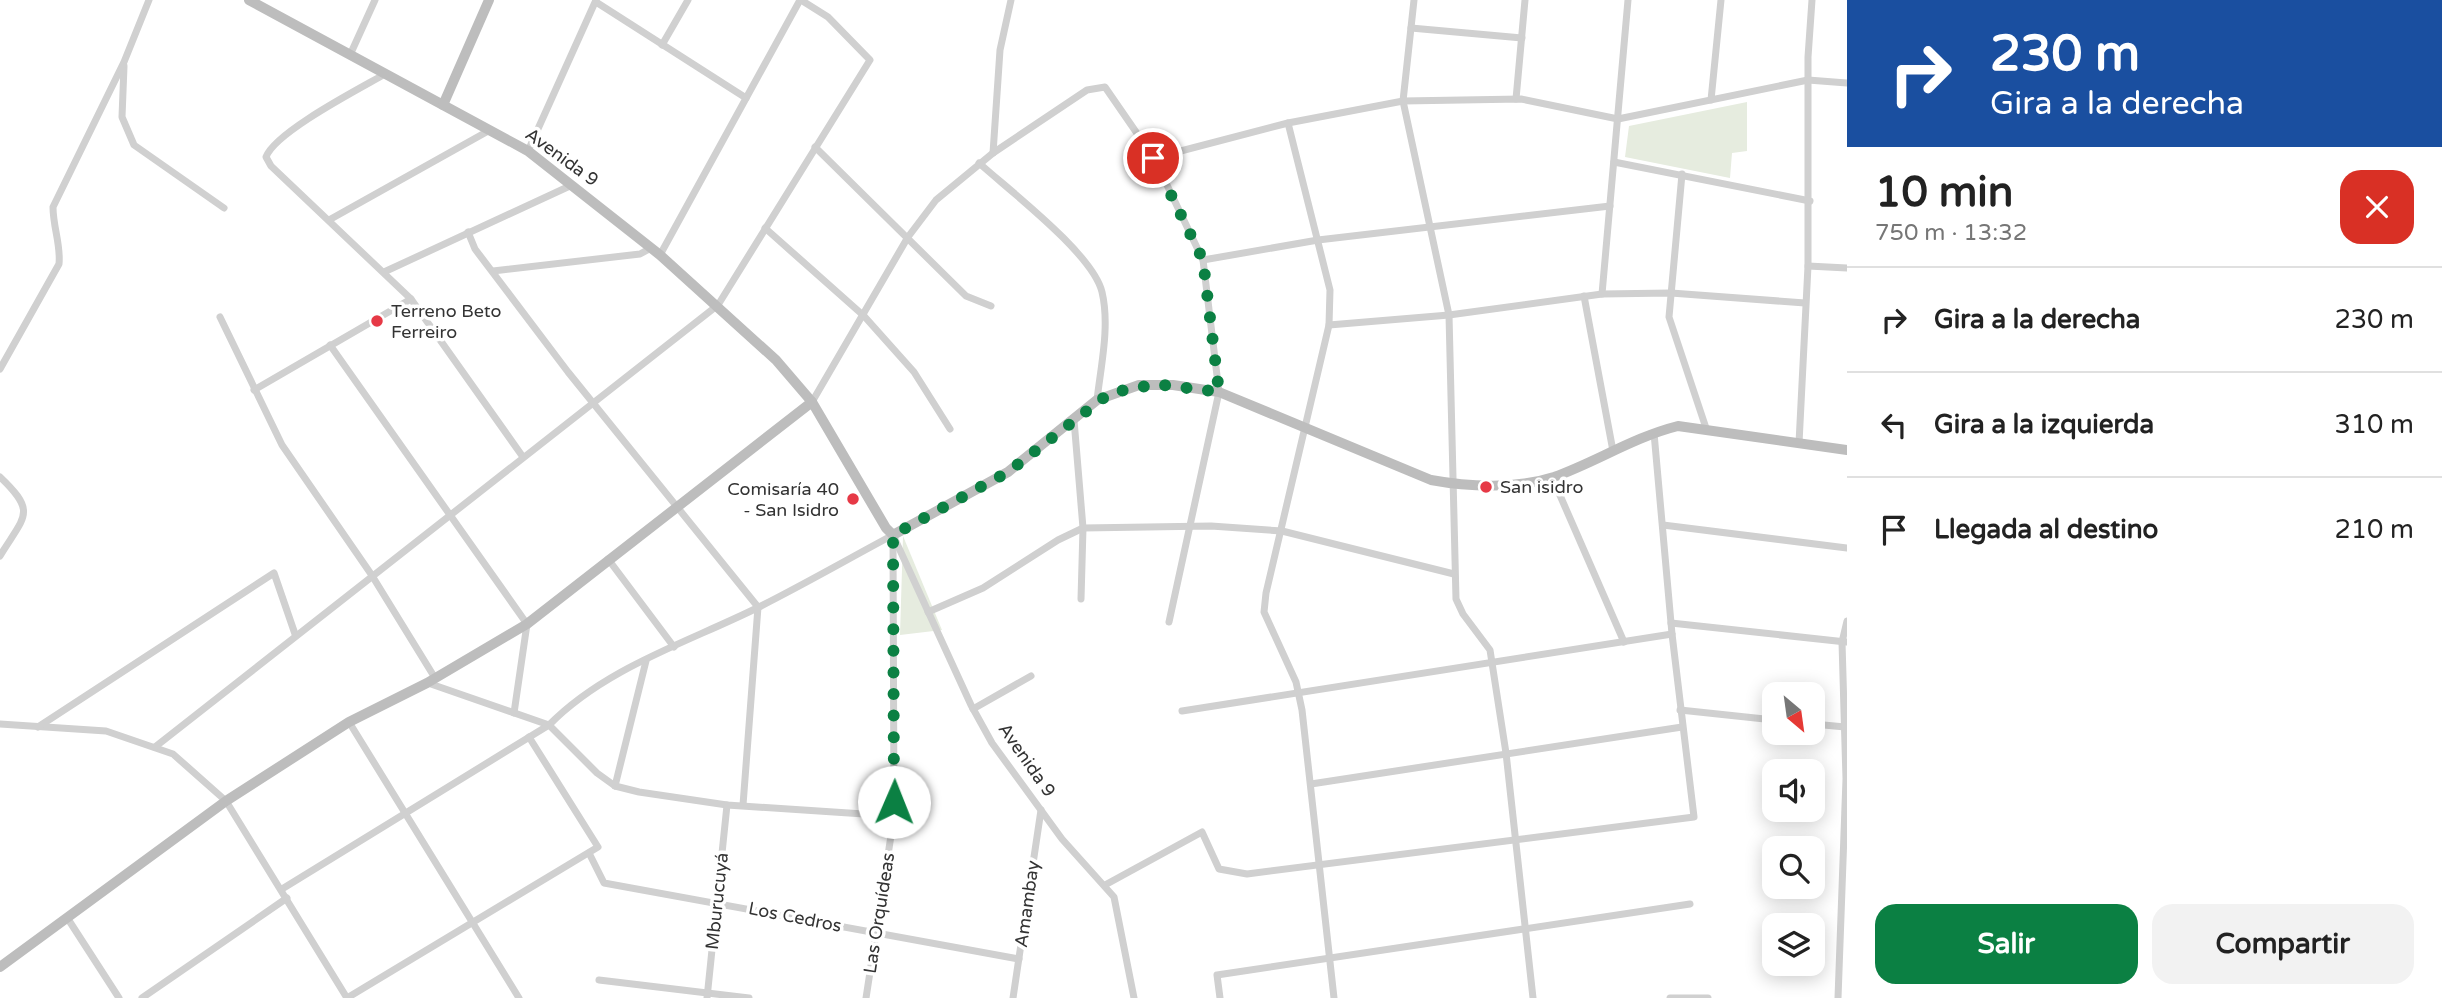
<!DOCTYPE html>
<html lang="es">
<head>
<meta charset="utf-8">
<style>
	body { margin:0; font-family:"Varela Round",sans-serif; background:#f2f2f2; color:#222; height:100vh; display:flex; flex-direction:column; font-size:26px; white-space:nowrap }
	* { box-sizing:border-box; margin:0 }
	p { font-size:23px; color:#767676 }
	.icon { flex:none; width:38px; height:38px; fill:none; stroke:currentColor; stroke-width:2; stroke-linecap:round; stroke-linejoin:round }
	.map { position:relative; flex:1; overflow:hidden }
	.panel { display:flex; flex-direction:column; background:#fff; width:595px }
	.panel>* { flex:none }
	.guide { background:#1a4fa0; color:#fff; overflow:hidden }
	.needle { width:46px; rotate:151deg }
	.fabs { position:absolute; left:1762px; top:682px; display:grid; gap:14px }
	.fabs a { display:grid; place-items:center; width:63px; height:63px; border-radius:14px; background:#fff; box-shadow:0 4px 18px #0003; font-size:35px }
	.pin { position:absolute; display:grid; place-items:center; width:60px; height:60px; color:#fff; margin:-30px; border:4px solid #fff; border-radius:50%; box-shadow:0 2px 7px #0007 }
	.me { position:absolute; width:77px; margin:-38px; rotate:1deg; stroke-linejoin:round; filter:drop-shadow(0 0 5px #0008) }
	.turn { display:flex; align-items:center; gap:24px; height:147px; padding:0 28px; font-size:32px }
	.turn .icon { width:91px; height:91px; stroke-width:2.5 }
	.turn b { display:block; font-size:49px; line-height:60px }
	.round { display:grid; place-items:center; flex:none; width:74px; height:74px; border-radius:21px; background:#f2f2f2 }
	.head { display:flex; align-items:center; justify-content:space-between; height:119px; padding:0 28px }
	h1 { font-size:42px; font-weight:700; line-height:52px }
	.action { display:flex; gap:14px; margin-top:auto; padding:14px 28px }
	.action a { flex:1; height:80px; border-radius:21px; background:#0b8043; color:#fff; font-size:28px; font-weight:700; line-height:80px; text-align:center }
	.action a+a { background:#f2f2f2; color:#222 }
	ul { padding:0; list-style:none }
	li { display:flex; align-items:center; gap:21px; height:105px; padding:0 28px; border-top:2px solid #e0e0e0 }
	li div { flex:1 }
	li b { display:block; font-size:26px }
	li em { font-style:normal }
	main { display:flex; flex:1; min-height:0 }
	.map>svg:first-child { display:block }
</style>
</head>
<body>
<main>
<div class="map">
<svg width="1847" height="998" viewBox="0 0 1847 998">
	<rect width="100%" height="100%" fill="#fff"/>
	<g fill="#e6ecdf">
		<polygon points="1747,102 1747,151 1732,153 1730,178 1625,157 1629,126"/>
		<polygon points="903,536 942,630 900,635"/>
	</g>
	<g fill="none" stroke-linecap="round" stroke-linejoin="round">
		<g stroke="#d0d0d0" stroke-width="7">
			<polyline points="1414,0 1403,101 1449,315 1456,599 1463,614 1490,650 1506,753 1533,998"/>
			<polyline points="596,2 746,98"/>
			<polyline points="1411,28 1522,38"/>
			<polyline points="662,45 688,0"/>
			<polyline points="350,55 375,0"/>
			<polyline points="124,66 122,117 134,145 224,208"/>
			<path d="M385,74C359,89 275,132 266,157L271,166L411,299L523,457"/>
			<polyline points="1516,99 1525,0"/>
			<polyline points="1711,100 1721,0"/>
			<polyline points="1288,123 1330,290 1329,325 1266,593 1264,612 1296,682 1302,710 1334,998"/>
			<polyline points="815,147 966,296 991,306"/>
			<polyline points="528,151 596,0"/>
			<polyline points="993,153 1000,50 1011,0"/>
			<polyline points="1154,158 1288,123 1403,101 1521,99 1618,119 1808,80 1847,83"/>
			<polyline points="1614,162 1810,201"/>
			<path d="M979,163C1010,191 1093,254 1102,292C1110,326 1101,365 1097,400"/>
			<polyline points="1682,174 1669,317 1706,428"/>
			<polyline points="329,220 490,130"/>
			<polyline points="765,228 864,316 914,372 950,429"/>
			<polyline points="468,232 475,249 568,372 758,607 743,805"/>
			<polyline points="660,255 800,0"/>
			<polyline points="1203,260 1318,240 1610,206"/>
			<polyline points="1808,266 1847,268"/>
			<polyline points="493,271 640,254 651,248"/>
			<polyline points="384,272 572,185"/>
			<polyline points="1602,294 1628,0"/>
			<polyline points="1584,296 1613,451"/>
			<polyline points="220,317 282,445 371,574 435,678"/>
			<polyline points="1329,325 1449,315 1602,294 1671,293 1805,303"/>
			<polyline points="330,345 527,624 514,713"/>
			<path d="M0,369L59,264C61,245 53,227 53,207L124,62L149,0"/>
			<polyline points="254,390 411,299"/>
			<polyline points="812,402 908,237 936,200 993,153 1087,90 1105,87 1154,158 1203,260 1219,392 1169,622"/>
			<polyline points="1074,420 1083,528 1081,599"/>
			<polyline points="1799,443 1808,266 1808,57 1812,0"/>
			<path d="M0,477C38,513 24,516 0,556"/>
			<polyline points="1552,477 1624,642"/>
			<polyline points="1663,525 1847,548"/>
			<polyline points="893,535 971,705 992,743 1062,839 1114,897 1134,998"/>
			<polyline points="608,559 674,647"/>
			<polyline points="928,612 983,588 1058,540 1083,528 1211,526 1282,531 1454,574"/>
			<polyline points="1671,623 1846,642"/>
			<polyline points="428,683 549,725 597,773 615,786 639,792 727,805 894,816"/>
			<polyline points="973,709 1031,676"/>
			<polyline points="1680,710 1774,720"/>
			<polyline points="1182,711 1672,634"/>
			<polyline points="349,722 519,998"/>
			<polyline points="0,724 106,731 173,754 226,801 347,998"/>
			<polyline points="1813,724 1845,727"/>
			<polyline points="38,727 274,573 295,634"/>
			<polyline points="155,747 718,305 870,60 828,17 801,0"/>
			<polyline points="1311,784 1682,727"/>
			<polyline points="615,786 646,661"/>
			<polyline points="589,853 604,883 1019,959"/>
			<polyline points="1105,885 1202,832 1219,869 1247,874 1694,817 1672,634 1654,433"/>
			<path d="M282,889L549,725C605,668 686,643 757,608C803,585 848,559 893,535"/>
			<polyline points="68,919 119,998"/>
			<polyline points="599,980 749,998"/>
			<polyline points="142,998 287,898"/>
			<polyline points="347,998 598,847 529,737"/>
			<polyline points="707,998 727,805"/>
			<polyline points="866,998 894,816 893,539"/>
			<polyline points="1013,998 1041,810"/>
			<polyline points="1220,998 1217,975 1690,904"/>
			<polyline points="1670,998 1708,998"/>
			<polyline points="1838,998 1846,779 1842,642 1847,621"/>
		</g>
		<g stroke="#bdbdbd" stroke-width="10">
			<path d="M249,0L528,151L660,255L776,360L812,402L886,528L893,535L1008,472L1097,400L1139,385H1173L1219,392L1431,480C1469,487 1517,489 1554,477C1596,462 1634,437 1678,426L1847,450"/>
			<polyline points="443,105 489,0"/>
			<polyline points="0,967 226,801 349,722 427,683 527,624 812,402"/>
		</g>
	</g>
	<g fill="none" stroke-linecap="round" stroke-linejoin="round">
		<polyline stroke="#0b8043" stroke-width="12" stroke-dasharray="0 21.6" points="894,802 893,535 1008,472 1110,393 1156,384 1219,392 1203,260 1153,158"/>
	</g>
	<g fill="#e63946" stroke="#fff" stroke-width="2.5">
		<circle cx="377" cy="321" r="7"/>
		<circle cx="1486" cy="487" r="7"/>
		<circle cx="853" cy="499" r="7"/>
	</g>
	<g text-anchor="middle" stroke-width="7" stroke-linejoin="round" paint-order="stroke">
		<g font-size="18" fill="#333" stroke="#fff">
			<text transform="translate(562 157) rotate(36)" y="6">Avenida 9</text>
			<text transform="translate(1027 760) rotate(55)" y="6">Avenida 9</text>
			<text transform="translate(717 901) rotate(-84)" y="6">Mburucuyá</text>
			<text transform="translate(1027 904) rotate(-82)" y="6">Amambay</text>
			<text transform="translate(879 913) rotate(-81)" y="6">Las Orquídeas</text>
			<text transform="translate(795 917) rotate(11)" y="6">Los Cedros</text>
		</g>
		<g font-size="18" fill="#333" stroke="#fff" text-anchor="start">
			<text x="391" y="317">Terreno Beto<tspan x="391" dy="21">Ferreiro</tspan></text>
			<text x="1500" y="493">San isidro</text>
			<text x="839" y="495" text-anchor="end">Comisaría 40<tspan x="839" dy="21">- San Isidro</tspan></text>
		</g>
	</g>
</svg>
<div class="fabs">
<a><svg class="needle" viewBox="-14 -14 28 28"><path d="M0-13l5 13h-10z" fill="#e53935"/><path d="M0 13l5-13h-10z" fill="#767676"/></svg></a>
<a><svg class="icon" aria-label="sound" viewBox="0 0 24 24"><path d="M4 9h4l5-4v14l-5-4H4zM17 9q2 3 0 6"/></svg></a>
<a><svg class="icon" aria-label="search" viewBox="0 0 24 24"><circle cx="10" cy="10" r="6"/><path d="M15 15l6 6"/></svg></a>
<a><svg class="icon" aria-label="layers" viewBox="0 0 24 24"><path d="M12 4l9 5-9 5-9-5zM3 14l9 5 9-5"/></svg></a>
</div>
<div class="pin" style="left:1153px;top:158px;background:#d93025"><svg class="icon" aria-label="arrive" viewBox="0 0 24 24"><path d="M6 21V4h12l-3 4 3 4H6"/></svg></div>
<svg class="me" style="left:894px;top:802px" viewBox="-20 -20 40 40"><circle r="19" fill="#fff"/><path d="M0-13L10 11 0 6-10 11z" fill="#0b8043"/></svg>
</div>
<section class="panel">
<div class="guide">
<div class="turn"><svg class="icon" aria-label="right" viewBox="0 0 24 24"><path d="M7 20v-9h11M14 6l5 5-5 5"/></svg><div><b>230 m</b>Gira a la derecha</div></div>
</div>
<div class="head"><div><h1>10 min</h1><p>750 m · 13:32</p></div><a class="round" style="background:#d93025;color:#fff"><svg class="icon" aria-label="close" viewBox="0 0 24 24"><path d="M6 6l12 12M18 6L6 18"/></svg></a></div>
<ul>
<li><svg class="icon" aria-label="right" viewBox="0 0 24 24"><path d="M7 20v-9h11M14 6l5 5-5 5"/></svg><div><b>Gira a la derecha</b></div><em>230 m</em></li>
<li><svg class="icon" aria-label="left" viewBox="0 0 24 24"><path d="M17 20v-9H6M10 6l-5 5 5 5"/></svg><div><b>Gira a la izquierda</b></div><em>310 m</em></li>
<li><svg class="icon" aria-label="arrive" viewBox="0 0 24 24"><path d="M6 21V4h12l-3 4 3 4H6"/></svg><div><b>Llegada al destino</b></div><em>210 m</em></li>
</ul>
<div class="action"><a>Salir</a><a>Compartir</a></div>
</section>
</main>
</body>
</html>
